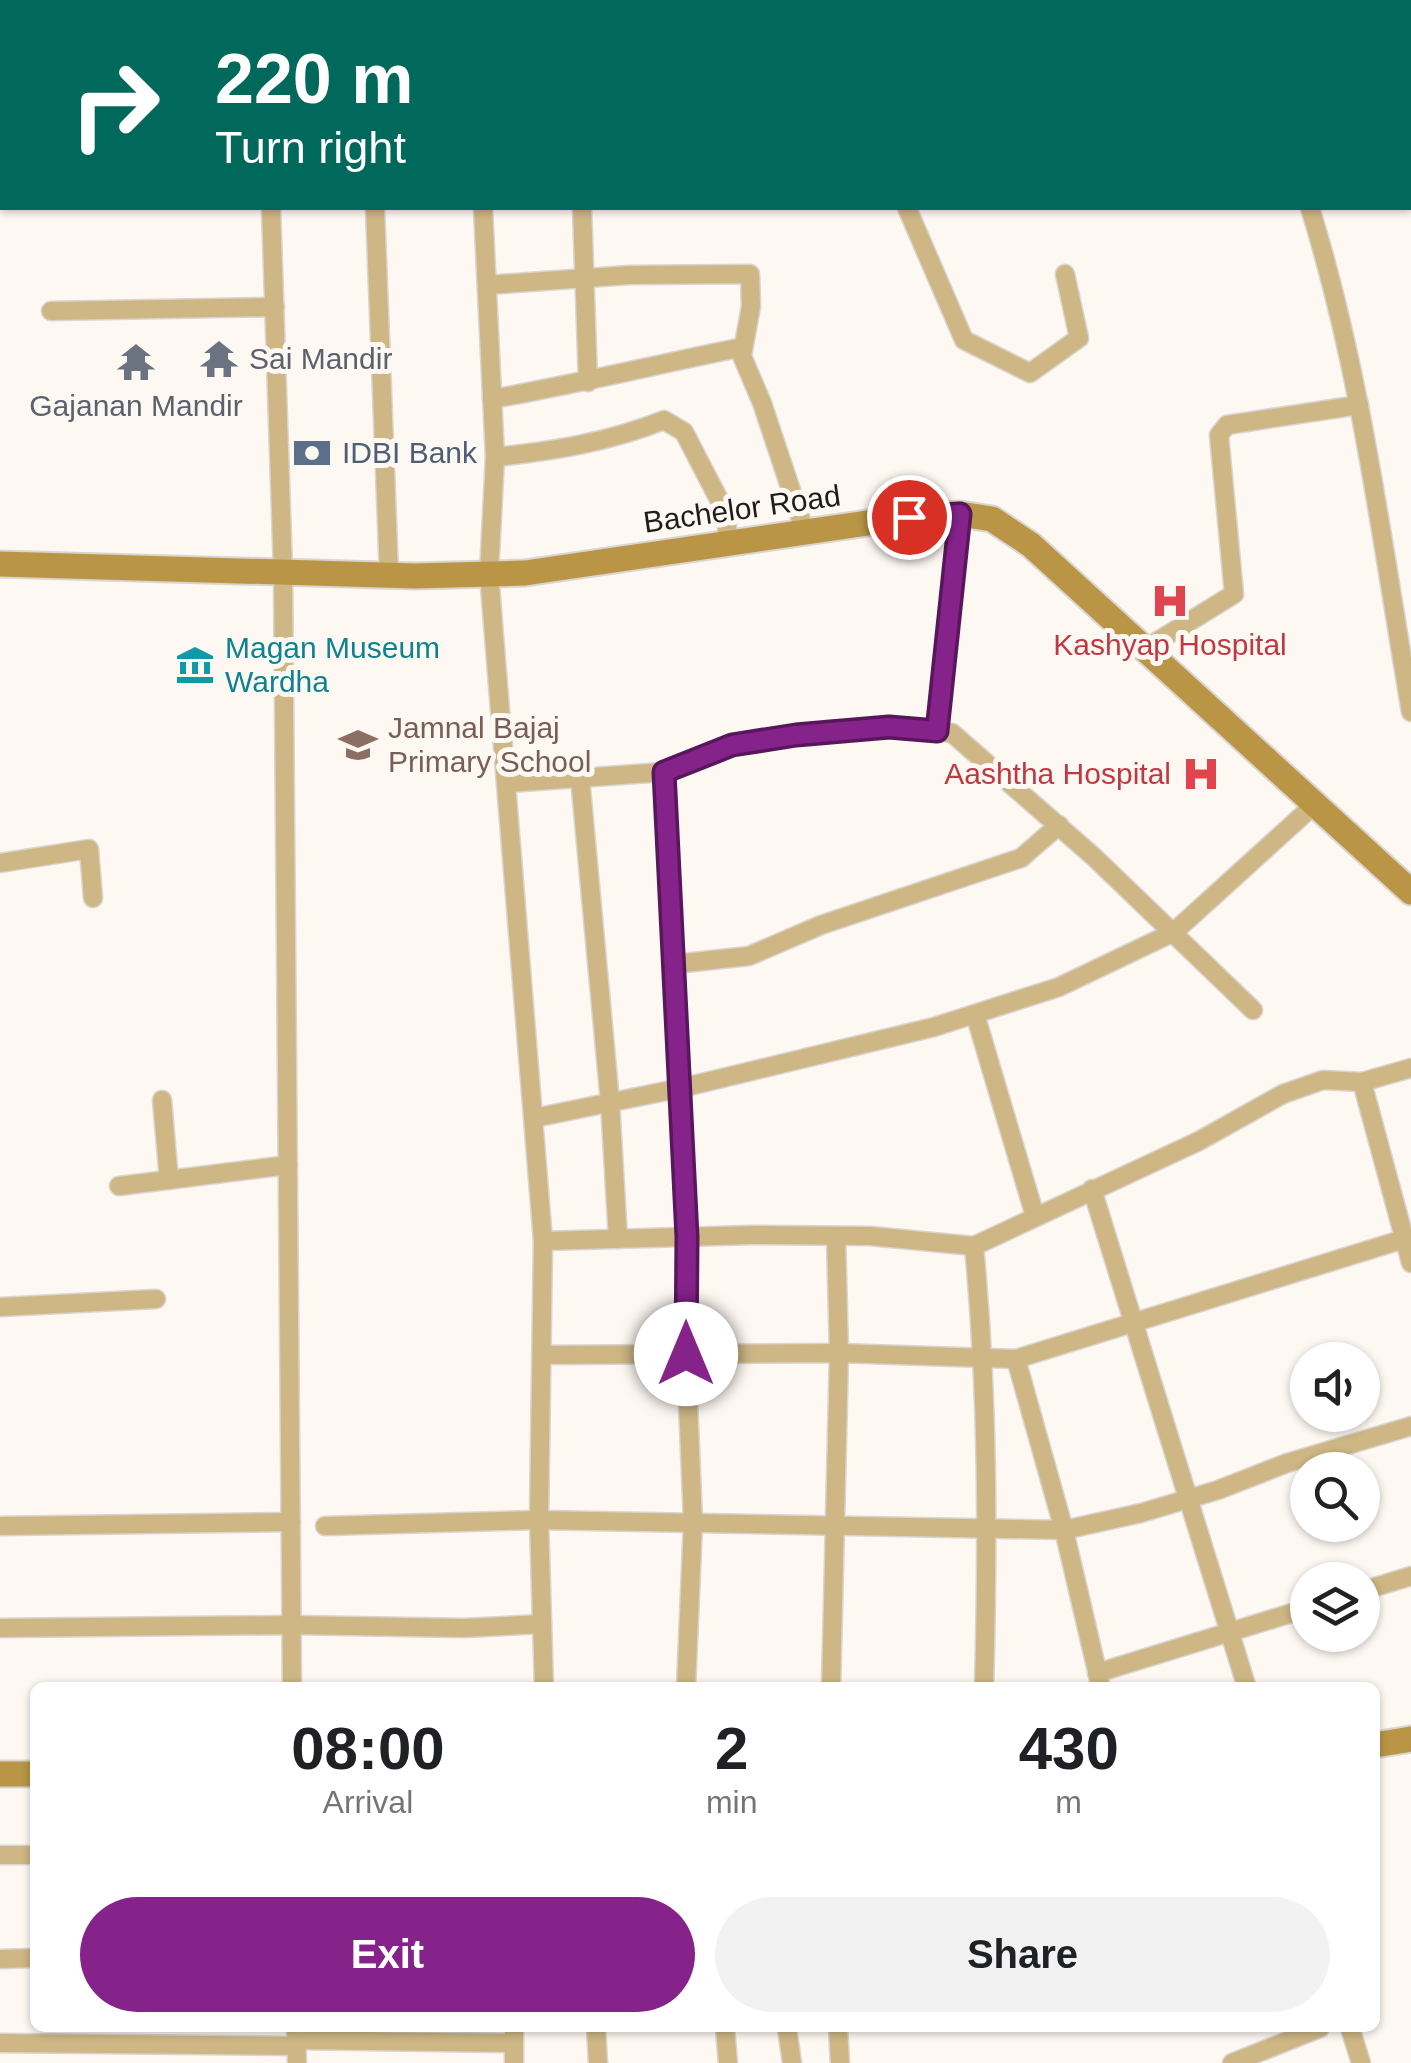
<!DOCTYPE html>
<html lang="en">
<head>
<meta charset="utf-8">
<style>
	body { margin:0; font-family:Arial,sans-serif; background:#f2f2f2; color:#202124; height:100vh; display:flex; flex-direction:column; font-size:38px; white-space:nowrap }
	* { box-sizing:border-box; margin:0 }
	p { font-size:32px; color:#757577 }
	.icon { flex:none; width:55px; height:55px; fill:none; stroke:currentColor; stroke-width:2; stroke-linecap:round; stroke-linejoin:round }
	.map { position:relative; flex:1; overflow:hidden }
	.panel { position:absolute; left:30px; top:1682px; width:1350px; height:350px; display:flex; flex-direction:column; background:#fff; border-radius:15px; box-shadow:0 2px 8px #0004 }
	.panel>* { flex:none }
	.banner { position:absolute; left:0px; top:0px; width:1412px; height:210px; box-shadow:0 2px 8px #0004; background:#00695c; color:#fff; overflow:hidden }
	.fabs { position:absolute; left:1290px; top:1342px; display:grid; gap:20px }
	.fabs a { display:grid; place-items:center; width:90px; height:90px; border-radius:50%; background:#fff; box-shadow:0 2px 8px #0004; font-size:50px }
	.pin { position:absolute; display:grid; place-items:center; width:85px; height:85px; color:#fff; margin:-42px; border:5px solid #fff; border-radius:50%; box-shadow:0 2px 10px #0007 }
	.me { position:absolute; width:110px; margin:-55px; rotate:0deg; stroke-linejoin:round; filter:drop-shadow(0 0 8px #0008) }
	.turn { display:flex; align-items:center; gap:35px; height:210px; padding:0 50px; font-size:45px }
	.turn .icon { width:130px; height:130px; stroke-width:2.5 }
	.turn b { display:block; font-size:70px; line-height:85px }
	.eta { display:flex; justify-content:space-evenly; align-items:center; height:170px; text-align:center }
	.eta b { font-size:60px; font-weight:700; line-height:70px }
	.button { display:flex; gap:20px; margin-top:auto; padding:20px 50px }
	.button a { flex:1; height:115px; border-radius:60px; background:#86238b; color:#fff; font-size:40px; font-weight:700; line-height:115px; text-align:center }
	.button a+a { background:#f2f2f2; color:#202124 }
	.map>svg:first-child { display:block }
</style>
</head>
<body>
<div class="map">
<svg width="1411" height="2063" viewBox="0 0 1411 2063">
	<rect width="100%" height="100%" fill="#fef8f3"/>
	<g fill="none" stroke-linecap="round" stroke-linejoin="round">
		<g stroke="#dad5d0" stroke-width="21">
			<g id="street">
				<polyline points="221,0 232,2"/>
				<polyline points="262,0 263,2"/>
				<polyline points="458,0 459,2"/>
				<polyline points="853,0 854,2"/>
				<polyline points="1166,0 1167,2"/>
				<polyline points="39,2 39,0"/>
				<polyline points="549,2 550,0"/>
				<polyline points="1410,110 1411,109"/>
				<polyline points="0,153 2,153"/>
				<polyline points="271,208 283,572 292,1688"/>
				<polyline points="375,208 389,575"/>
				<polyline points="483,208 495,457 489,574 543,1241 539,1520 544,1688"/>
				<polyline points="582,208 588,382"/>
				<polyline points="907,208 964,340 1030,373 1079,338 1065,274"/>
				<path d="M1310,208C1361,372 1382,543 1411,712"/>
				<polyline points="487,285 630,275 750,274 751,306 742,356 762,403 805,532"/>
				<polyline points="51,311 275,307"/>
				<path d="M492,399C577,384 659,364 743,347"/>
				<path d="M495,457C554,451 609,442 664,420L684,432L727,515V544"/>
				<polyline points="1145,649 1234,594 1219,435 1227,425 1359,405"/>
				<polyline points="937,731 960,514"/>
				<polyline points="664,772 687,1237 686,1354 693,1522 686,1688"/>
				<polyline points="580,778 610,1102 618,1239"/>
				<polyline points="507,783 664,772 733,745 827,730 889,727 952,733 1094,857 1253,1010"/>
				<polyline points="0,863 89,849 93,898"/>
				<polyline points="675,964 749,956 821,925 1021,858 1059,825"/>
				<polyline points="975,1014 1035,1216"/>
				<polyline points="1362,1082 1411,1263"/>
				<polyline points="162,1100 169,1180"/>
				<polyline points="534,1118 681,1088 934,1027 1059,987 1174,932 1315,804"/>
				<polyline points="119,1186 288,1165"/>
				<polyline points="1092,1189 1247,1688"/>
				<polyline points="543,1241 751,1235 870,1236 974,1246 1199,1141 1283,1094 1323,1080 1362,1082 1411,1068"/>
				<path d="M974,1246C988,1393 988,1539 984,1688"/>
				<polyline points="0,1307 156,1299"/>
				<polyline points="542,1355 839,1353 1016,1359 1404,1239"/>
				<polyline points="1016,1359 1064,1530 1101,1688"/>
				<polyline points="0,1526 291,1522"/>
				<polyline points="325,1526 539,1520 1064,1530 1141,1513 1218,1490 1287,1463 1411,1426"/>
				<polyline points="1362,1591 1411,1576"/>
				<polyline points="0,1628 292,1625 464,1628 542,1624"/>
				<polyline points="1097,1673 1308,1608"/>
				<polyline points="831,1688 839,1353 836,1236"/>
				<polyline points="0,1855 35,1855"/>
				<polyline points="0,1959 35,1958"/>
				<polyline points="296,2028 297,2063"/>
				<polyline points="514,2028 514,2063"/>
				<polyline points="596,2028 598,2063"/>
				<polyline points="725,2028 728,2063"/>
				<polyline points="787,2028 792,2063"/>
				<polyline points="838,2028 840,2063"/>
				<polyline points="1350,2028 1361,2063"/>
				<polyline points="296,2040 514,2043"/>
				<polyline points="0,2043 296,2046"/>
				<polyline points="1232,2063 1320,2028"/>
			</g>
		</g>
		<g stroke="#dad5d0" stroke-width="29">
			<g id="secondary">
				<polyline points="1357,0 1360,2"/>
				<polyline points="1392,0 1395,2"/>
				<polyline points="1410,16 1411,17"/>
				<polyline points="1410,46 1411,47"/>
				<polyline points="0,564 415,576 525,573 909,517 960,514 992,519 1031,545 1411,892"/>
				<polyline points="1375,1745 1411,1739"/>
				<polyline points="0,1774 35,1774"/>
			</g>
		</g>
		<use href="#street" stroke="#ceb785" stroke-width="18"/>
		<use href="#secondary" stroke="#b99545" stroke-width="25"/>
	</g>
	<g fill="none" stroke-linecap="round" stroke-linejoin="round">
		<g stroke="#57175a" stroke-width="25">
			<polyline id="route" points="686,1354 687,1237 664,772 732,745 796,735 889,727 937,731 960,514 909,517"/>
		</g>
		<use href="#route" stroke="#86238b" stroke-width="18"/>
	</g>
	<defs>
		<g id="temple-bare" transform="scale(3)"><path d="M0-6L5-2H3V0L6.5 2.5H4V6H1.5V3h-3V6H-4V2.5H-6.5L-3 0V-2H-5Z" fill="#6b7280" stroke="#fef8f3" stroke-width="2.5" paint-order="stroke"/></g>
		<g id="bank-bare" transform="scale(3)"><path d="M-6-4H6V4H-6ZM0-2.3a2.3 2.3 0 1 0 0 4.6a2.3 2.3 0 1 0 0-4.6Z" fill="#5c6f8a" stroke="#fef8f3" stroke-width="2.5" paint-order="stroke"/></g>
		<g id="hospital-bare" transform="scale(3)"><path d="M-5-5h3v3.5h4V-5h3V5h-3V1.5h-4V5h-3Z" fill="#e0444e" stroke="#fef8f3" stroke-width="2.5" paint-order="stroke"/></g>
		<g id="museum-bare" transform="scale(3)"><path d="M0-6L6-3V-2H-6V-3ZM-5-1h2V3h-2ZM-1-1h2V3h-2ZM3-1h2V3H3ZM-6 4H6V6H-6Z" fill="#0f9aa8" stroke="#fef8f3" stroke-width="2.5" paint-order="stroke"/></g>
		<g id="school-bare" transform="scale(3)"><path d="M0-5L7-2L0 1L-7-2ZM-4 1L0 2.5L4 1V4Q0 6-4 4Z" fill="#8d6e63" stroke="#fef8f3" stroke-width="2.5" paint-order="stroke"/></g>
	</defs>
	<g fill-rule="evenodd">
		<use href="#temple-bare" x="219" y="359"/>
		<use href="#temple-bare" x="136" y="362"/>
		<use href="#bank-bare" x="312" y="453"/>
		<use href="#hospital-bare" x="1170" y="601"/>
		<use href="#museum-bare" x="195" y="665"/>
		<use href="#school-bare" x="358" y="745"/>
		<use href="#hospital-bare" x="1201" y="774"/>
	</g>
	<g text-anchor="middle" stroke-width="10" stroke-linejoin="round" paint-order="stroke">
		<g font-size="30" fill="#5b616d" stroke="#fef8f3" text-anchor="start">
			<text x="249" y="369">Sai Mandir</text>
			<text x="136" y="416" text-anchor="middle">Gajanan Mandir</text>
		</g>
		<g font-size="30" fill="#4e5e75" stroke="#fef8f3" text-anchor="start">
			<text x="342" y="463">IDBI Bank</text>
		</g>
		<g font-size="30" fill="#1f1d1b" stroke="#fef8f3">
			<text transform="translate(742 509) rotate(-8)" y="10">Bachelor Road</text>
		</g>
		<g font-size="30" fill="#be3a42" stroke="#fef8f3">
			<text x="1170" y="655">Kashyap Hospital</text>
			<text x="1171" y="784" text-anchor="end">Aashtha Hospital</text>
		</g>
		<g font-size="30" fill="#0d838f" stroke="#fef8f3" text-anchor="start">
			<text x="225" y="658">Magan Museum<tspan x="225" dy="34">Wardha</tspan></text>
		</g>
		<g font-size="30" fill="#785e54" stroke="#fef8f3" text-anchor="start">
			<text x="388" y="738">Jamnal Bajaj<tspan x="388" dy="34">Primary School</tspan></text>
		</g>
	</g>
</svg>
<div class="fabs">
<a><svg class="icon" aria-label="sound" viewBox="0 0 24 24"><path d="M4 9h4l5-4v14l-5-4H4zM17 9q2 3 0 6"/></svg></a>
<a><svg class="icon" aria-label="search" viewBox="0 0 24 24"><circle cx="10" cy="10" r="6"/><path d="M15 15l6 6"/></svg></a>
<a><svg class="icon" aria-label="layers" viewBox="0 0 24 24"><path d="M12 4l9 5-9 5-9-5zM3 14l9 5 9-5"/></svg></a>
</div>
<div class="pin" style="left:909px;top:517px;background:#d93025"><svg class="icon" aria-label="arrive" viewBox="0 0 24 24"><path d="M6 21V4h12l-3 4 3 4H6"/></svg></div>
<svg class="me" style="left:686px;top:1354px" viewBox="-20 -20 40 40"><circle r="19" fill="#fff"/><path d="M0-13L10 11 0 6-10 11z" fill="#86238b"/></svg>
<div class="banner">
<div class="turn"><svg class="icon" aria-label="right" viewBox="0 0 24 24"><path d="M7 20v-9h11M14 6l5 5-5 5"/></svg><div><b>220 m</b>Turn right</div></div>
</div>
<section class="panel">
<div class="eta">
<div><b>08:00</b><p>Arrival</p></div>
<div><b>2</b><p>min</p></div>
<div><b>430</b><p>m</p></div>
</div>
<div class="button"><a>Exit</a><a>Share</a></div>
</section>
</div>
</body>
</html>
